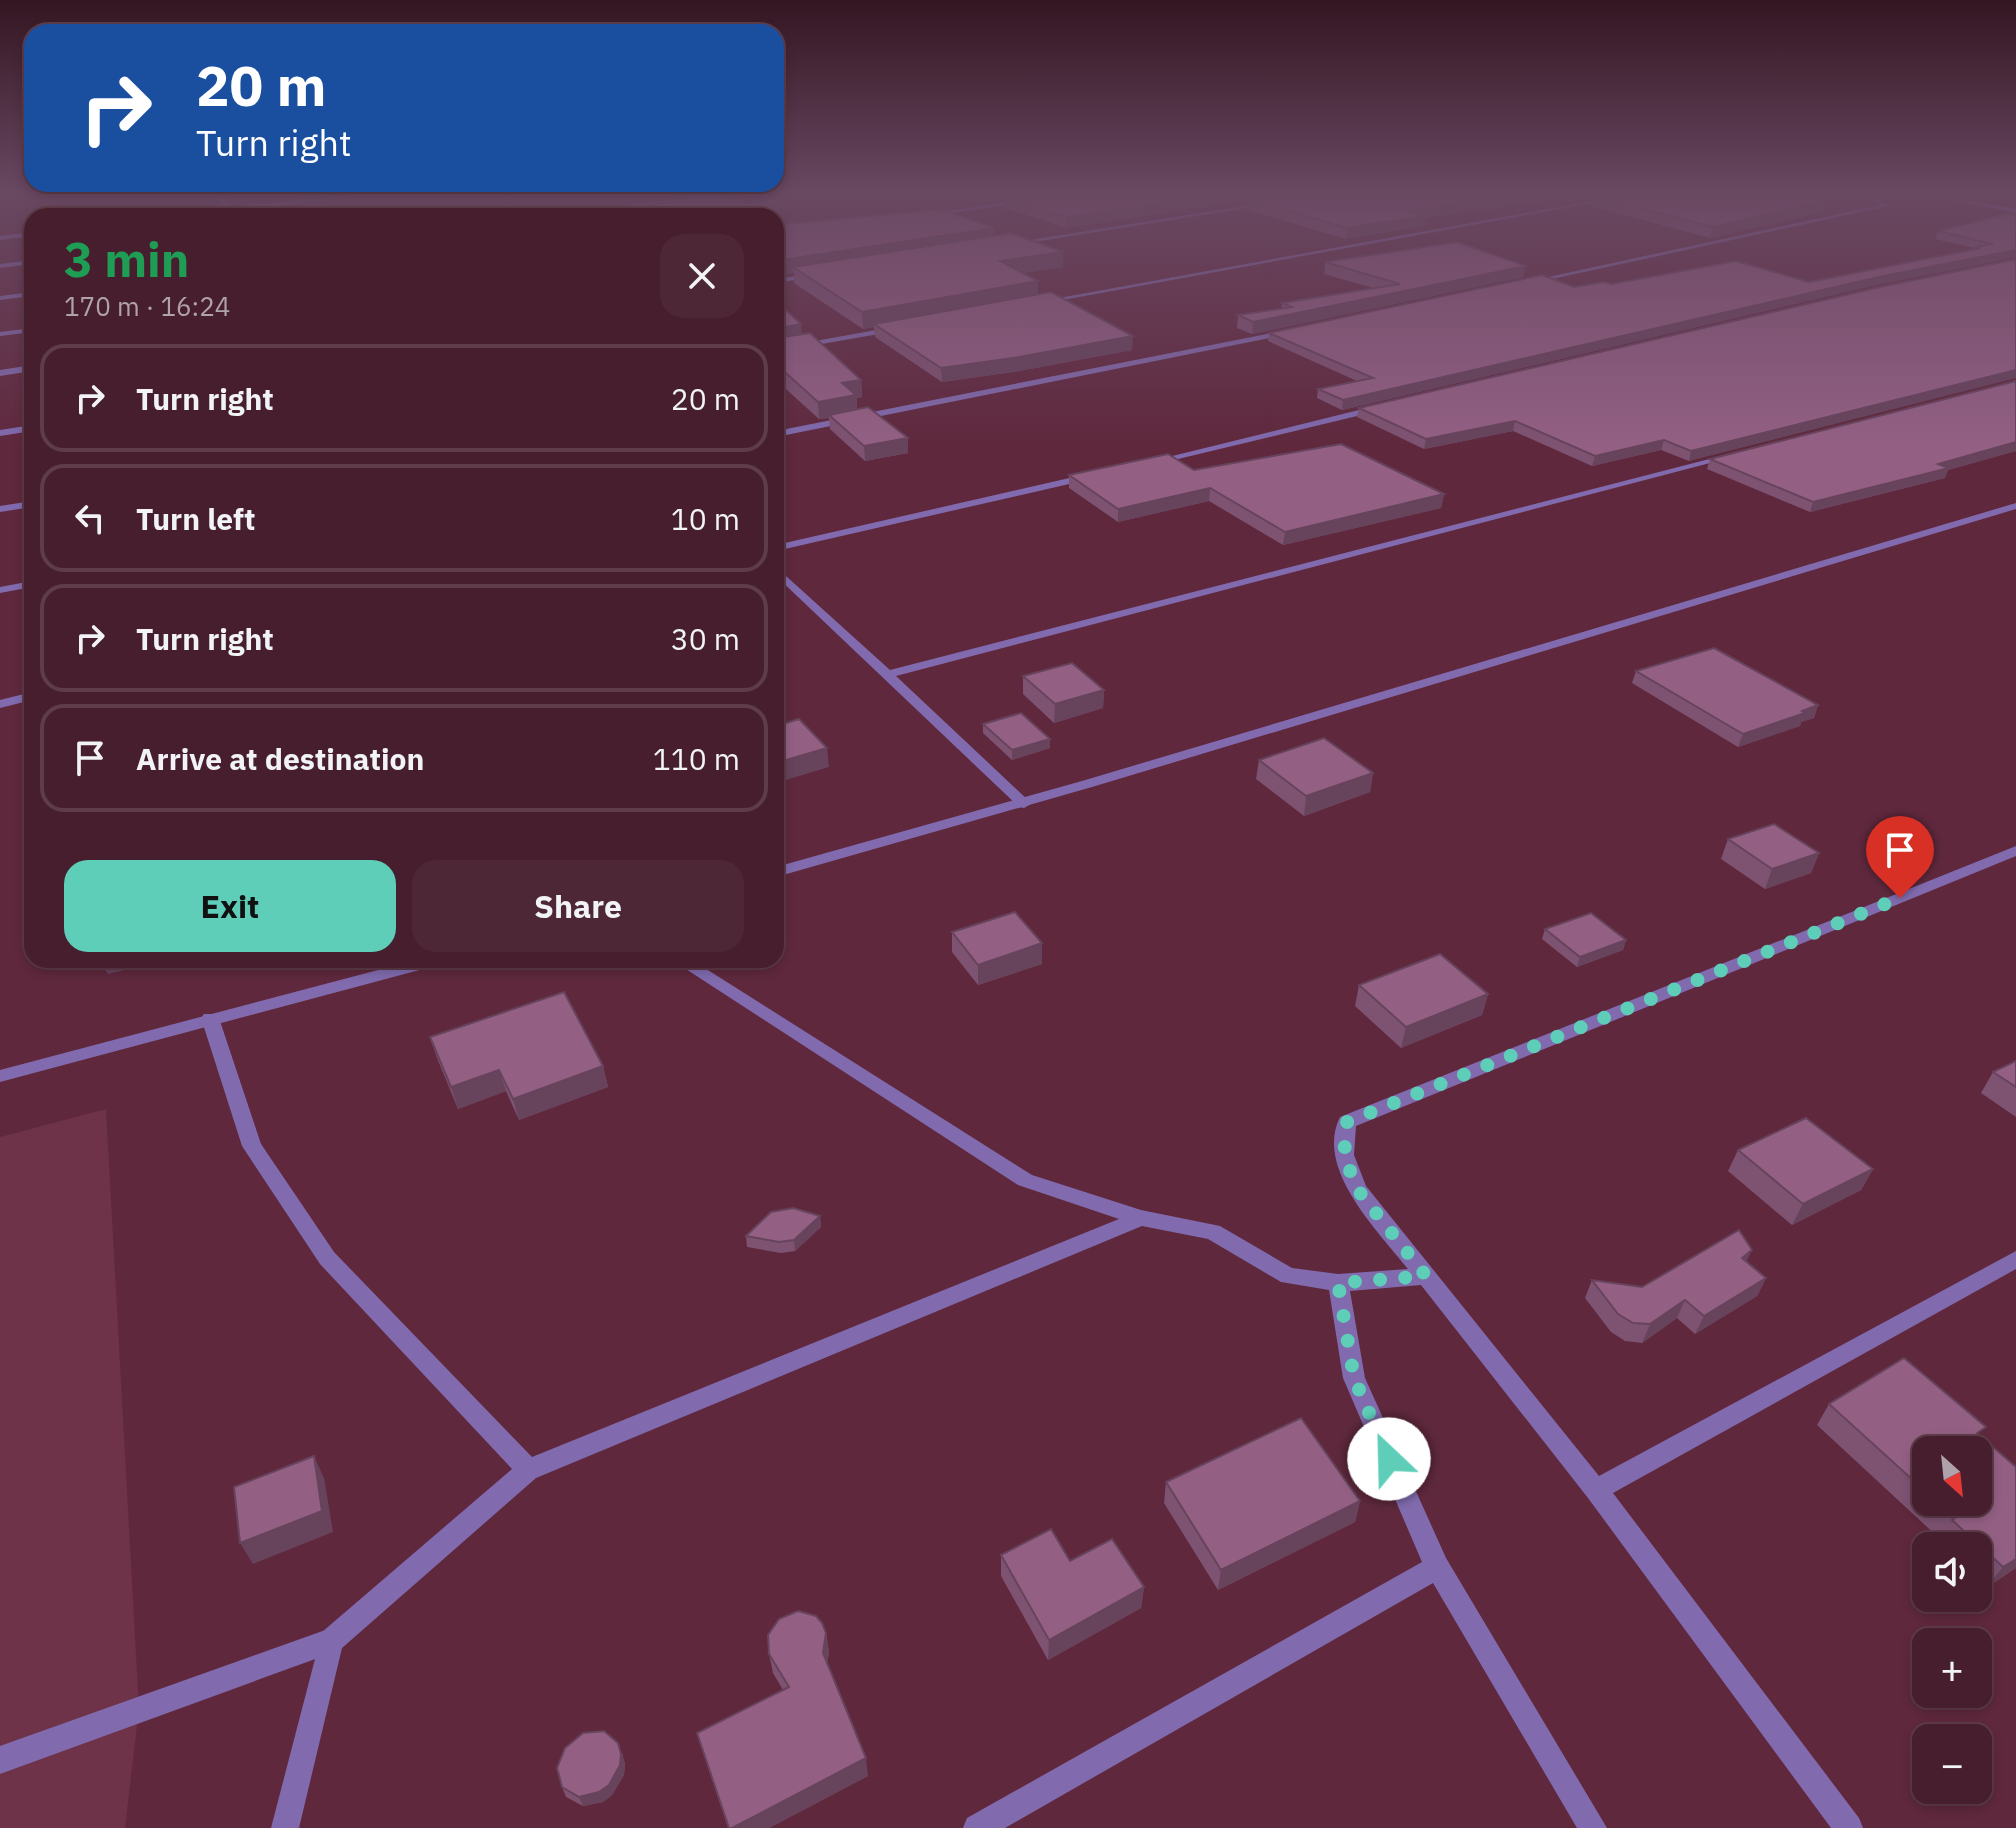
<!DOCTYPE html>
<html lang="en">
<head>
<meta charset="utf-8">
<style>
	body { margin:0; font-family:"IBM Plex Sans",sans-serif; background:#4e2736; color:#f1f3f6; height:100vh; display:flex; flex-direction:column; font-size:30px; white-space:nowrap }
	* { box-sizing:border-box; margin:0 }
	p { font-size:26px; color:#b0a2aa }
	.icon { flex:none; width:44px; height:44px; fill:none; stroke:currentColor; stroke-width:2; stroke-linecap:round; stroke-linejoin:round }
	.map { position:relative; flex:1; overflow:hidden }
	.sheet { position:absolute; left:24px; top:208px; width:760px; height:760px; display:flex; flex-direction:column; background:#471e2e; border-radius:24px; box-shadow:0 4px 12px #0003,0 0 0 2px #5f3c4a }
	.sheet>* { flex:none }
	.banner { position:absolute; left:24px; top:24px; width:760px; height:168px; border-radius:24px; box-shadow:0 4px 12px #0003,0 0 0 2px #5f3c4a; background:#1a4fa0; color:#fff; overflow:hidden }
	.needle { width:52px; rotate:153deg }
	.buttons { position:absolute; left:1912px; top:1436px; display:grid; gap:16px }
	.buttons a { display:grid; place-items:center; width:80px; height:80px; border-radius:16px; background:#471e2e; box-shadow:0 4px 12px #0003,0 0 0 2px #5f3c4a; font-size:40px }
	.pin { position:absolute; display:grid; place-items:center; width:68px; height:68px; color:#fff; margin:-82px -34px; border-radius:50% 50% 50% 0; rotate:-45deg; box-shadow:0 0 8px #0007 }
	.pin .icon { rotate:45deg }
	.me { position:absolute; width:88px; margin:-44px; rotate:336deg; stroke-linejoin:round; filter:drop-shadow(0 0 6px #0008) }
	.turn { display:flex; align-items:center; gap:28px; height:168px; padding:0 40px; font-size:36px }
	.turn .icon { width:104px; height:104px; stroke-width:2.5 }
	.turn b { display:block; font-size:56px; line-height:68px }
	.round { display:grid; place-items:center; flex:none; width:84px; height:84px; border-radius:24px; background:#4e2736 }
	.head { display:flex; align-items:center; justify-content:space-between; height:136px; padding:0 40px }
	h1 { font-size:48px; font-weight:700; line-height:60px; color:#1e9e55 }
	.button { display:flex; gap:16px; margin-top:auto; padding:16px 40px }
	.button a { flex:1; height:92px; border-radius:24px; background:#5eceb8; color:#111; font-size:32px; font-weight:700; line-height:92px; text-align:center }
	.button a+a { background:#4e2736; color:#f1f3f6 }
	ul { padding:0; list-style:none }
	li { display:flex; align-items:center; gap:24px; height:108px; margin:0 16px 12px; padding:0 24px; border:4px solid #5f3c4a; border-radius:24px }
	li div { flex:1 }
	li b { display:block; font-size:30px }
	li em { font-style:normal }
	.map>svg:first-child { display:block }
</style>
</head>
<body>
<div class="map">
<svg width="2016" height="1828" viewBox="0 0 2016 1828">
	<rect width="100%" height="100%" fill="#5f283d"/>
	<polygon fill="#6e3249" points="106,1109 139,1709 125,1828 0,1828 0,1137"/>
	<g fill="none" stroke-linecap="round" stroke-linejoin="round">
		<polygon fill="#816bae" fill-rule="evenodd" points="331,1628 340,1632 344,1641 340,1650 0,1774 0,1746"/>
		<g fill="#816bae" fill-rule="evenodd">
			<polygon points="210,192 217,192 233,207 380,192 205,216 228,208"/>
			<polygon points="726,192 742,192 574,216 557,216"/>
			<polygon points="1640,192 1653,192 1041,304 1037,302"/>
			<polygon points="1841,192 1874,197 1889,206 1529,284 1525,282 1880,205 1870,199"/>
			<polygon points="1026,199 1028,202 930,216 927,214"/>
			<polygon points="1269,202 1267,205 1014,245 1011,243"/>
			<polygon points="32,232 32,236 0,240 0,236"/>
			<polygon points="32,260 32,264 0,268 0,264"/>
			<polygon points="816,273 813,277 776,283 776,279"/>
			<polygon points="32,292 32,296 0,300 0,296"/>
			<polygon points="893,327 896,331 776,352 776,348"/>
			<polygon points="32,328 32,332 0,336 0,332"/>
			<polygon points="1287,330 1290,334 776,437 776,431"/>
			<polygon points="32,365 32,371 0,376 0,370"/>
			<polygon points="1379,405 1384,408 1382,410 1153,465 1148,462"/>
			<polygon points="32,425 32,431 0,436 0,430"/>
			<polygon points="1725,455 1733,457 896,676 1029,801 1031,804 1024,808 1019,807 776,576 776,567 890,670"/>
			<polygon points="1087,474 1092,477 1091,479 776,551 776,545"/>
			<polygon points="32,501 32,507 0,512 0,506"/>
			<polygon points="32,581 32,587 0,593 0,587"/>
			<polygon points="32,692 32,700 0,708 0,700"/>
			<path d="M2016,846V856L1356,1126L1354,1155L1366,1186L1599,1476L2016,1251V1269L1613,1493L1859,1818L1863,1828H1831L1588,1498L1421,1285L1350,1291L1365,1378L1446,1558L1607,1828H1577L1433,1583L1005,1828H963L967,1818L1422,1562L1343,1378L1329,1290L1281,1282L1208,1239L1142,1226L536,1478L342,1648L299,1828H271L322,1632L512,1469L320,1264L242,1146L201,1018L204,1014H216L219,1018L261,1144L334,1252L532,1457L1119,1219L1018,1185L672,960H692L1032,1175L1141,1210L1220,1226L1292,1268L1338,1274L1408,1269C1379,1232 1314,1169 1340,1117Z"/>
		</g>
		<g fill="#816bae" fill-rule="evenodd">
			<polygon points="1912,192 1924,192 2016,209 2016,213"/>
			<polygon points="2016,503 2016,509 1092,787 776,877 776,867 1082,781"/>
			<polygon points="416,960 444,960 442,964 0,1082 0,1070"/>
		</g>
	</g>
	<g fill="#7e5372" fill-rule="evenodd">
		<polygon points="676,192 748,203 779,197 780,210 778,213 784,224 994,236 1063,267 1023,273 1038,281 1038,295 1132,350 1019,371 942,382 875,337 874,327 863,329 794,283 794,273 782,275 776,271 776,216 677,202"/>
		<polygon points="955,192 1789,192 1826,201 1823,212 1710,238 1591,206 1593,197 1572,201 1561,198 1425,218 1424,226 1346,239 1248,210 1249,200 1066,228 1005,208 1005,200 985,202"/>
		<polygon points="2011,213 2016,257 1876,285 1342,410 1317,398 1318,389 1357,381 1268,341 1269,333 1574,287 1611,284 1809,282 1974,250 1975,248 1935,239 1938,231"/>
		<polygon points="2016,259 1689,461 1661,450 1592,466 1513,431 1424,449 1357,417 1359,408"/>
		<polygon points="1325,262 1526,266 1523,277 1252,334 1237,328 1238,315 1281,309 1282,303 1373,288 1324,274"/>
		<polygon points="776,301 802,334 861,380 862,397 857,398 857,409 908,438 908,453 865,461 830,429 829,418 819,419 776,380"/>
		<polygon points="2016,381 2016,451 1948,470 1945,478 1810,512 1707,469 1710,459"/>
		<polygon points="1194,470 1444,494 1441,508 1283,545 1209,501 1118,522 1069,488 1069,475"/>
		<polygon points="1636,671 1818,705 1814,718 1801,722 1800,726 1738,747 1632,683"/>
		<polygon points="1023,676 1104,690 1103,708 1054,723 1023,694"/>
		<polygon points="983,724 1050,748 1012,760 983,733"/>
		<polygon points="1259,760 1373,773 1370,792 1304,816 1256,779"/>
		<polygon points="1728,839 1819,853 1811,873 1765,889 1721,859"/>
		<polygon points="1545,929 1626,940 1623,950 1577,967 1542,939"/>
		<polygon points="952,932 1042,943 1042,964 978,985 952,952"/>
		<polygon points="1359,985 1488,994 1482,1015 1401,1048 1355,1006"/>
		<polygon points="430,1037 603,1066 608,1087 519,1120 506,1091 458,1109 437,1058"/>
		<polygon points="2016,1061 2016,1117 1981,1093 1993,1072"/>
		<polygon points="1738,1150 1873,1169 1861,1190 1792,1225 1728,1171"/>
		<polygon points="820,1216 821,1227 795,1251 781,1253 747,1247 746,1236"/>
		<polygon points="1747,1262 1766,1278 1757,1296 1695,1334 1677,1318 1642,1343 1625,1341 1611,1332 1585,1298 1592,1280 1642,1287"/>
		<path d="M1829,1404L1980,1436L2016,1568L1986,1588L1978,1580V1546H1942L1937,1541L1939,1538L1817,1425ZM1926,1450L1978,1502H1926Z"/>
		<polygon points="1166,1482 1360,1501 1355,1522 1218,1590 1164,1503"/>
		<polygon points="1001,1555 1070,1561 1144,1587 1141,1608 1048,1660 1001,1576"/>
		<polygon points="826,1633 829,1652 827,1664 868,1776 769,1828 728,1828 697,1733 783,1690 773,1673 769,1654"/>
		<polygon points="622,1753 625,1764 624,1775 612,1795 603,1802 583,1806 566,1797 562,1787"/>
	</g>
	<g fill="#67435c">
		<polygon points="985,192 1083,192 1005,198 1005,200 985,202"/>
		<polygon points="1239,192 1305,192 1066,228 1067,217"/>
		<polygon points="1537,192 1562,192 1561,198 1425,218 1424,226 1346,239 1347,228 1408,211"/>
		<polygon points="1574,192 1624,192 1593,196 1593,197 1572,201"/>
		<polygon points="779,197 780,210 776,216 783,215 784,228 776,230 776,216 769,216 769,210"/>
		<polygon points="1826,201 1823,212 1710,238 1713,227"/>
		<polygon points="994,228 994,241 793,267 794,273 782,275 781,260"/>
		<polygon points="2016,250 2016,257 1876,285 1342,410 1343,400 1879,277"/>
		<polygon points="1063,252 1063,267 1000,277 1000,261"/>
		<polygon points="1526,266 1523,277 1252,334 1253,322"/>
		<polygon points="1038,281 1038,298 874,324 874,327 863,329 862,312"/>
		<polygon points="801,324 802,340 776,345 776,329"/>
		<polygon points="1133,336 1132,350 1019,371 942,382 941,368"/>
		<polygon points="2016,370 2016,378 1689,461 1691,451"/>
		<polygon points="861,380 862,397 857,398 857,412 829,415 829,418 819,419 818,402 842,383"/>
		<polygon points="1515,421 1513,431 1424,449 1426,439"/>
		<polygon points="908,438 908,453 865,461 864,446"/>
		<polygon points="1664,440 1661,450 1592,466 1595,456"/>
		<polygon points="2016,442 2016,451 1948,470 1945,478 1810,512 1813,502 1938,464"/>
		<polygon points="776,465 778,465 780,480 776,481"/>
		<polygon points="1210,488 1209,501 1118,522 1118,509"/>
		<polygon points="1444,494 1441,508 1283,545 1285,532"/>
		<polygon points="1104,690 1103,708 1054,723 1055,704"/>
		<polygon points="1818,705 1814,718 1801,722 1800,726 1738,747 1743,734"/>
		<polygon points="1050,739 1050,748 1012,760 1012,750"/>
		<polygon points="827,748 829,767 776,783 776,763"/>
		<polygon points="1373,773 1370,792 1304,816 1306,796"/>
		<polygon points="1819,853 1811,873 1765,889 1772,869"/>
		<polygon points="1626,940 1623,950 1577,967 1580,957"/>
		<polygon points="1042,943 1042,964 978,985 978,965"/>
		<polygon points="119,960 153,960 153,963 108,974 102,964"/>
		<polygon points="1488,994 1482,1015 1401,1048 1406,1027"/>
		<polygon points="603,1066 608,1087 519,1120 513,1099"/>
		<polygon points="499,1070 506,1091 458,1109 451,1087"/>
		<polygon points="1873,1169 1861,1190 1792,1225 1803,1204"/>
		<polygon points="820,1216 821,1227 795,1251 794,1240"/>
		<polygon points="1752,1250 1743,1269 1742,1258"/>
		<polygon points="1766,1278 1757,1296 1695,1334 1704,1316"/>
		<polygon points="1685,1300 1677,1318 1642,1343 1650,1324"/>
		<polygon points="314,1456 324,1478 333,1532 253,1564 240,1543"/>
		<polygon points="1360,1501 1355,1522 1218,1590 1221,1570"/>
		<polygon points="2016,1559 2016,1568 1986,1588 2003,1567"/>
		<polygon points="1144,1587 1141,1608 1048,1660 1049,1640"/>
		<polygon points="826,1633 829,1652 826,1672 823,1653"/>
		<polygon points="618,1743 625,1764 624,1775 612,1795 603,1802 583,1806 579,1797"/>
		<polygon points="866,1758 868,1776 769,1828 732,1828"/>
	</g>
	<g fill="#936084" stroke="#67435c" stroke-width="2">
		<polygon points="677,192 716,192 748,203 779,197 769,210 783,215 776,216 538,216 690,201"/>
		<polygon points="1050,192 1239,192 1067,217 1005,198"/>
		<polygon points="1289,192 1537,192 1408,211 1425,216 1347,228 1249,199"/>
		<polygon points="1612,192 1789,192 1826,201 1713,227 1593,196"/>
		<polygon points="941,209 994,228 781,260 776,257 776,225"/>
		<polygon points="2011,213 2016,215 2016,250 1879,277 1343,400 1318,389 1373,378 1269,333 1542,275 1574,287 1604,282 1611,284 1736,261 1809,282 1981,248 1975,247 1993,244 1938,231"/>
		<polygon points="1011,233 1063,252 1000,261 1038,281 862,312 793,267"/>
		<polygon points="1457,242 1526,266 1253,322 1238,315 1292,307 1282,303 1400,284 1325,262"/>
		<polygon points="2016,259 2016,370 1691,451 1664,440 1595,456 1515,421 1426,439 1359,408 1880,287"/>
		<polygon points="1051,292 1133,336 1019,357 941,368 874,324"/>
		<polygon points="776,301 801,324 776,329"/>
		<polygon points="810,333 861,380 842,383 856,395 818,402 776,364 776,338"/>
		<polygon points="2016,381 2016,442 1938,464 1949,468 1813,502 1710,459"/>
		<polygon points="868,407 908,438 864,446 829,415"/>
		<polygon points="1341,444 1444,494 1285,532 1210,488 1118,509 1069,475 1168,454 1194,470"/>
		<polygon points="1714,648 1818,705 1802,711 1805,713 1743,734 1636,671"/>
		<polygon points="1072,663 1104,690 1055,704 1023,676"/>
		<polygon points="1021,713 1050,739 1012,750 983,724"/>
		<polygon points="799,719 827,748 776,763 776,726"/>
		<polygon points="1324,738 1373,773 1306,796 1259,760"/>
		<polygon points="1774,824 1819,853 1772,869 1728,839"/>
		<polygon points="1015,912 1042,943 978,965 952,932"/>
		<polygon points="1591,913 1626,940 1580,957 1545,929"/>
		<polygon points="1440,954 1488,994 1406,1027 1359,985"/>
		<polygon points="102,960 119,960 102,964"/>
		<polygon points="564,992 603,1066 513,1099 499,1070 451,1087 430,1037"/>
		<polygon points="2016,1061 2016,1087 1993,1072"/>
		<polygon points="1806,1118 1873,1169 1803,1204 1738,1150"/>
		<polygon points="793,1208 820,1216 794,1240 779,1242 746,1236 771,1212"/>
		<polygon points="1739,1230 1752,1250 1742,1258 1766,1278 1704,1316 1685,1300 1650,1324 1633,1323 1618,1314 1592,1280 1642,1287"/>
		<polygon points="1904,1358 1986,1427 1977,1433 2016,1467 2016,1559 2003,1567 1952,1520 1955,1518 1937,1502 1978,1502 1978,1450 1926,1450 1926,1492 1829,1404"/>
		<polygon points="1301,1418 1360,1501 1221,1570 1166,1482"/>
		<polygon points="314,1456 322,1511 240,1543 234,1487"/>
		<polygon points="1051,1529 1070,1561 1112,1539 1144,1587 1049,1640 1001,1555"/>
		<polygon points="798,1611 816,1616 822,1623 826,1633 823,1653 866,1758 732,1828 729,1828 697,1733 789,1687 769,1654 768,1635 779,1619"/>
		<polygon points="604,1731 618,1743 621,1754 620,1765 609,1785 599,1792 579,1797 562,1787 557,1768 565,1748 583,1733"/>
	</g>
	<linearGradient id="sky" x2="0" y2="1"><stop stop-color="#341622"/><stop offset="0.43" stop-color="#694862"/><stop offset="1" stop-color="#694862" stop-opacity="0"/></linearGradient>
	<rect width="2016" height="448" fill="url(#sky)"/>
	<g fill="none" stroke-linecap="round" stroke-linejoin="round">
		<polyline stroke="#5eceb8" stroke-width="14" stroke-dasharray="0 25.2" points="1389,1459 1354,1378 1338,1283 1426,1276 1357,1189 1344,1155 1347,1122 1900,898"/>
	</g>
</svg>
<div class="buttons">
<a><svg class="needle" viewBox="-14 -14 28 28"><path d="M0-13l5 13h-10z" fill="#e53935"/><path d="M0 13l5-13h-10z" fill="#b0a2aa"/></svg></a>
<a><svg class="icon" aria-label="sound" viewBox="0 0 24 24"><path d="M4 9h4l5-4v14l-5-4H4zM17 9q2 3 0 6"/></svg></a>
<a>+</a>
<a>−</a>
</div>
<div class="pin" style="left:1900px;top:898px;background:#d93025"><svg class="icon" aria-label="arrive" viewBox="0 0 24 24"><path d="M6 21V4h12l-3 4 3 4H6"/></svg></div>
<svg class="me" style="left:1389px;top:1459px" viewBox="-20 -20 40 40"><circle r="19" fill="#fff"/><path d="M0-13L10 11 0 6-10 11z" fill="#5eceb8"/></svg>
<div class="banner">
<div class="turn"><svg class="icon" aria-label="right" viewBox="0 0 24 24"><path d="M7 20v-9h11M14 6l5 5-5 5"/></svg><div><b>20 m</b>Turn right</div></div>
</div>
<section class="sheet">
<div class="head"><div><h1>3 min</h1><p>170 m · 16:24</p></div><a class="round"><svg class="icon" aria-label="close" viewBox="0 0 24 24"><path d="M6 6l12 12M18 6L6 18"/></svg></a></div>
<ul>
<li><svg class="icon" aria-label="right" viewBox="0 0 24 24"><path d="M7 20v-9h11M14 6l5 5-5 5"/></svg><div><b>Turn right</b></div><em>20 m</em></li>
<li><svg class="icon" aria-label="left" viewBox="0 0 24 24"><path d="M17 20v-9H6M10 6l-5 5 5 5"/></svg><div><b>Turn left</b></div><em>10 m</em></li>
<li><svg class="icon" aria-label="right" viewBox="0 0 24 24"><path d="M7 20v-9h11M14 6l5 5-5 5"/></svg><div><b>Turn right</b></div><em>30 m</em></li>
<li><svg class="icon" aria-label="arrive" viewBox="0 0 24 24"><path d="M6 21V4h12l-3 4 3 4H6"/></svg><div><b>Arrive at destination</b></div><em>110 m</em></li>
</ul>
<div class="button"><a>Exit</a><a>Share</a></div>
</section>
</div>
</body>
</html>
